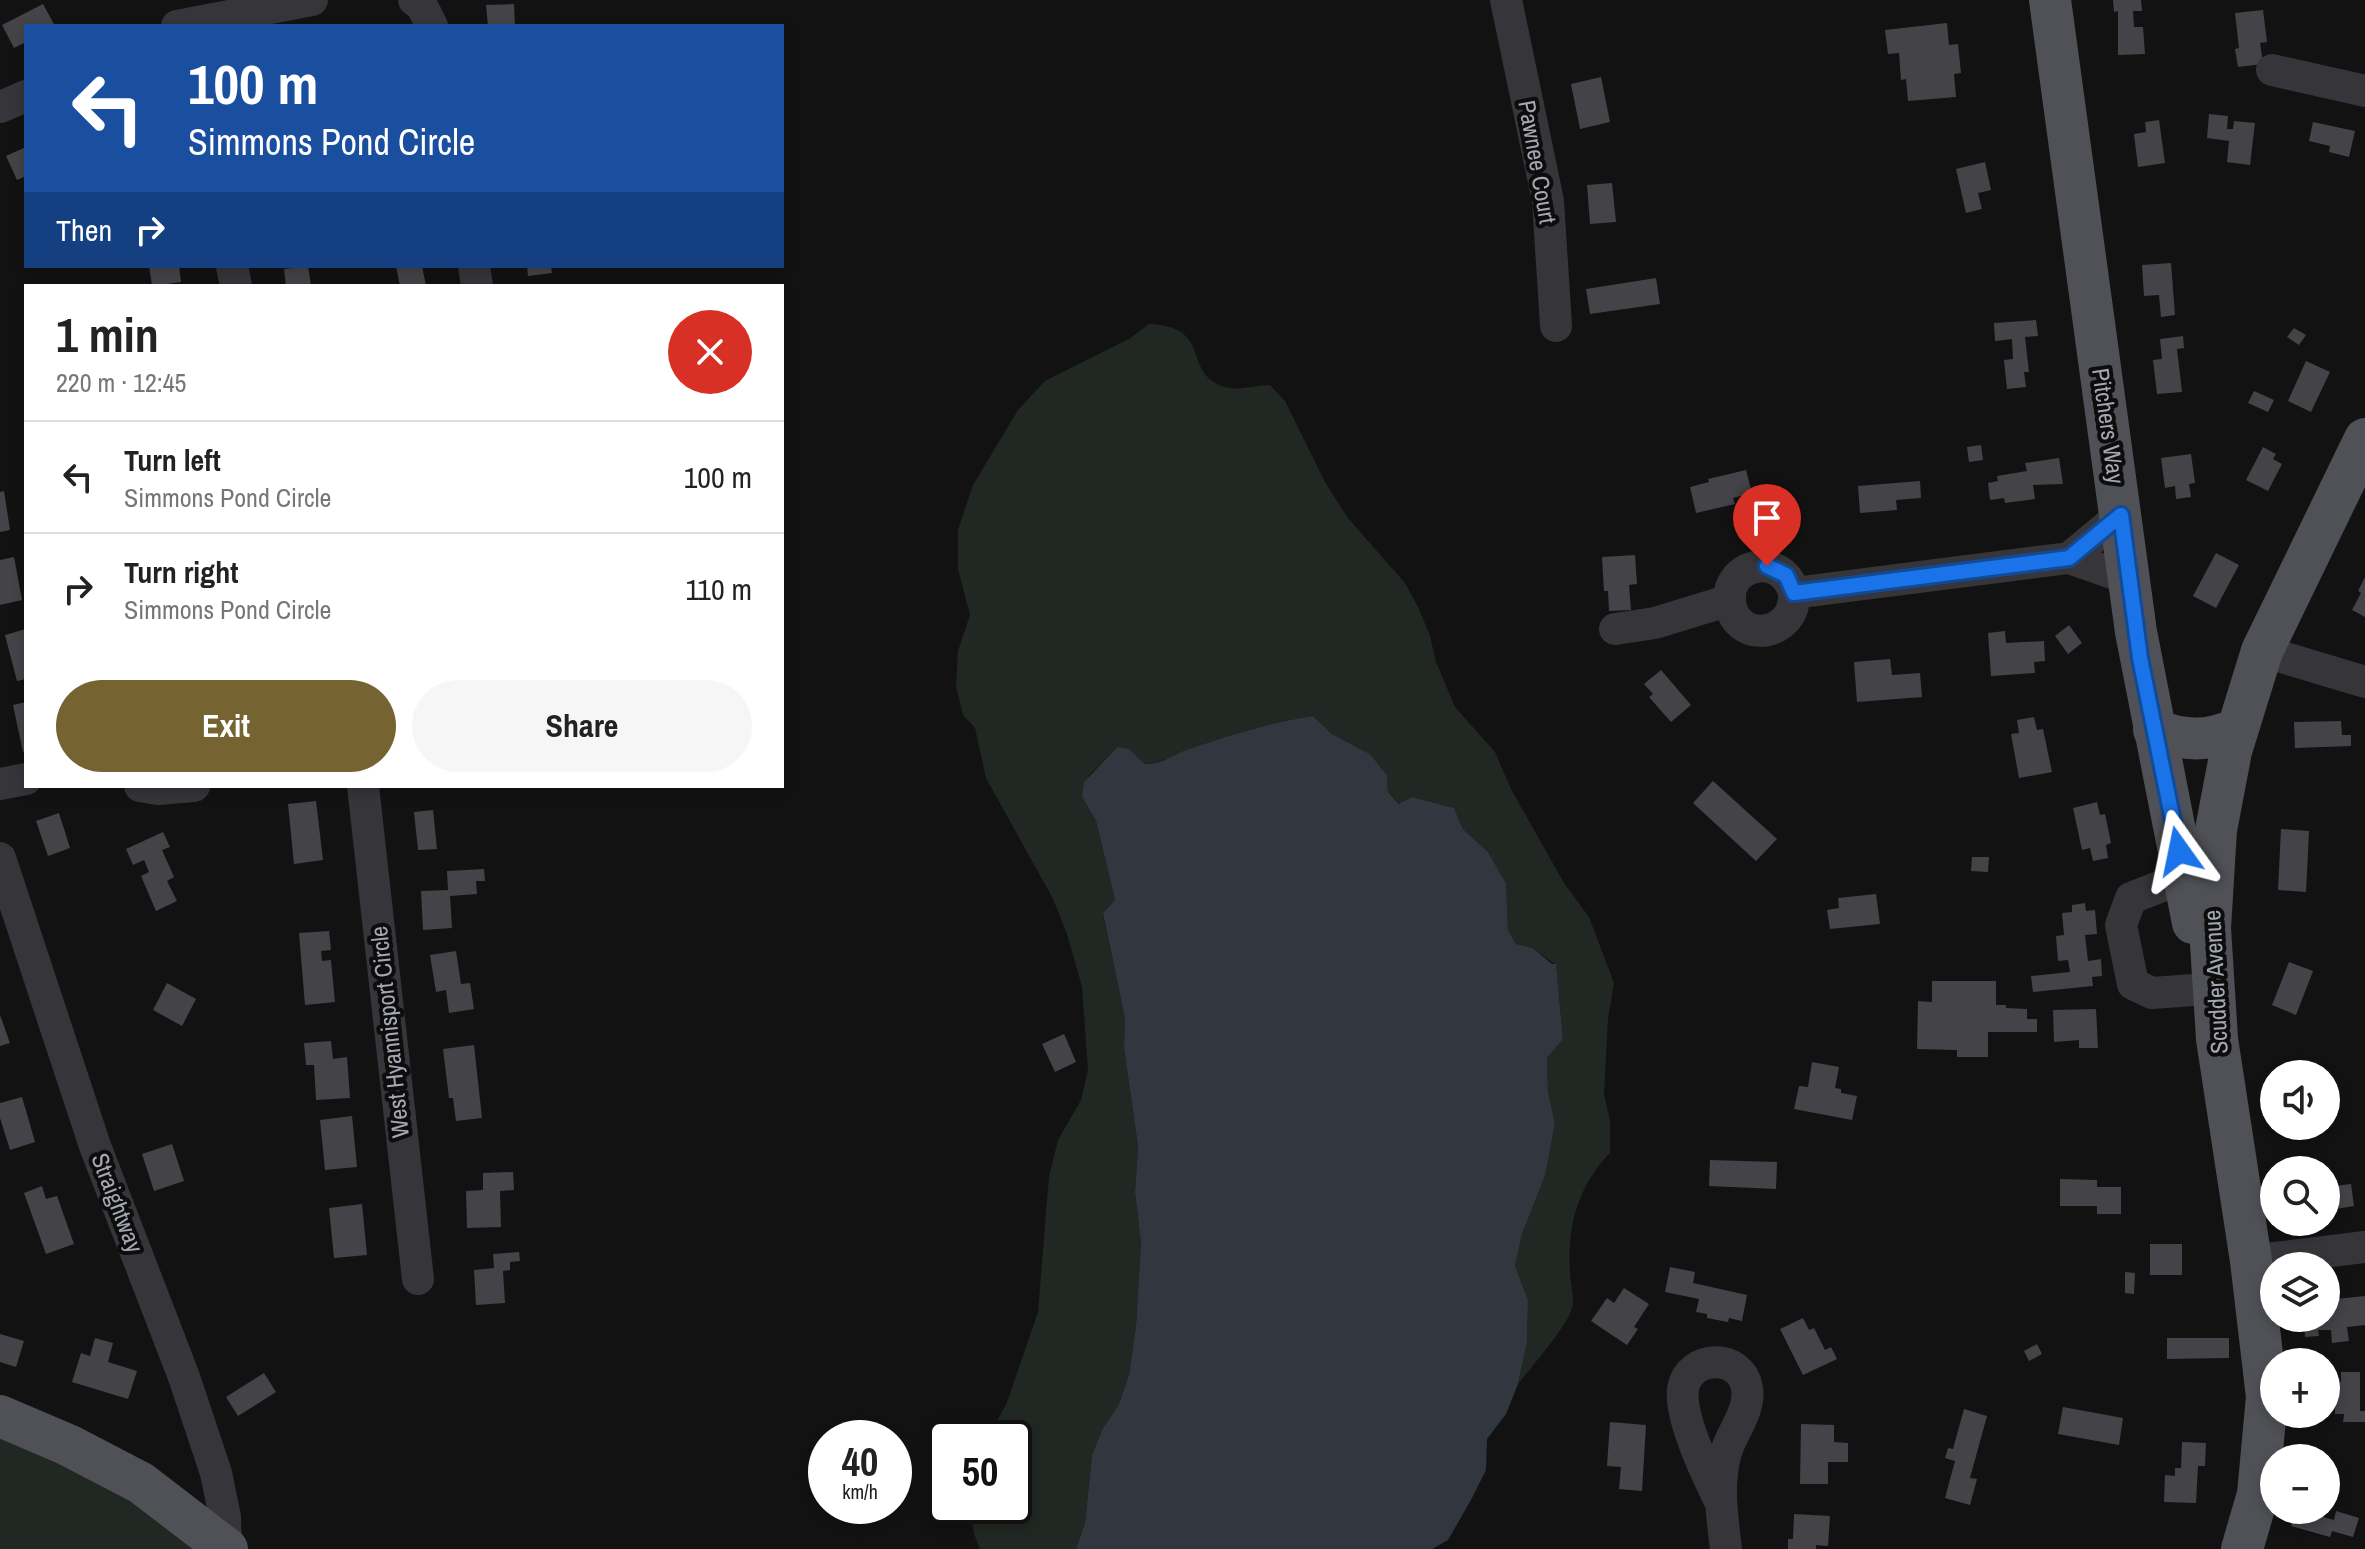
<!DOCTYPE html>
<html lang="en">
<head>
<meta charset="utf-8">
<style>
	body { margin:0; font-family:"Archivo Narrow",sans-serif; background:#f6f6f6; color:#222; height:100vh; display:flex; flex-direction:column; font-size:30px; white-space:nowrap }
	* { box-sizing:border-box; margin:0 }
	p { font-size:26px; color:#767676 }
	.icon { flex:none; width:44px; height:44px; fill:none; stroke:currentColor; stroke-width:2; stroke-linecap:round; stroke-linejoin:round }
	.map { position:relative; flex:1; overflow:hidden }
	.panel { position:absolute; left:24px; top:284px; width:760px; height:504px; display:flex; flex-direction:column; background:#fff; border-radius:0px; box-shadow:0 4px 12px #0003 }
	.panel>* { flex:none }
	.guide { position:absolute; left:24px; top:24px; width:760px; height:244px; border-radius:0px; box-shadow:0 4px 12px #0003; background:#1a4fa0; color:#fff; overflow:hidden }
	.buttons { position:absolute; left:2260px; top:1060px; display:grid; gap:16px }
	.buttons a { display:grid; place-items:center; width:80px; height:80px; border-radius:50%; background:#fff; box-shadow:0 4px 12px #0003; font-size:40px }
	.speed { position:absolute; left:808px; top:1420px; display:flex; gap:16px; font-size:40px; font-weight:700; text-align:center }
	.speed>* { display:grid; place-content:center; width:104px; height:104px; border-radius:50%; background:#fff; box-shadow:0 4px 12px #0003; line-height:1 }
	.speed small { font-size:20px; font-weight:400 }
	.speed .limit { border:4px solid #111; border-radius:12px; background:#fff; color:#111 }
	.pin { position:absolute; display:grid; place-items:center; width:68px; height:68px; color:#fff; margin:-82px -34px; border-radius:50% 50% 50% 0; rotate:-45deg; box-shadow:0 0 8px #0007 }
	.pin .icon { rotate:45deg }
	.me { position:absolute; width:88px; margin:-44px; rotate:348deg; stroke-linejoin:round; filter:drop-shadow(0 0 6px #0008) }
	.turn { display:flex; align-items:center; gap:28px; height:168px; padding:0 32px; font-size:36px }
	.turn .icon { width:104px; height:104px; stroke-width:2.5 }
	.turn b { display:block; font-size:56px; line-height:68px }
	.then { display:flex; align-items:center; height:76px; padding:0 32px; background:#0003; gap:16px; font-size:30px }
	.round { display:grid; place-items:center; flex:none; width:84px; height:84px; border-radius:42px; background:#f6f6f6 }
	.overview { display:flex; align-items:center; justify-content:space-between; height:136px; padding:0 32px }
	h1 { font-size:48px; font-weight:700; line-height:60px }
	.action { display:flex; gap:16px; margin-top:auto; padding:16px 32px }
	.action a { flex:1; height:92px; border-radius:48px; background:#756431; color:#fff; font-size:32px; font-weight:700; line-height:92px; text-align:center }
	.action a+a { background:#f6f6f6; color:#222 }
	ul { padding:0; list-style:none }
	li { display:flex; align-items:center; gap:24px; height:112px; padding:0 32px; border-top:2px solid #e0e0e0 }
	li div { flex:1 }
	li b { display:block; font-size:30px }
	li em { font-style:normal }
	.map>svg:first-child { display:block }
</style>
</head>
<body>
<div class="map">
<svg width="2365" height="1549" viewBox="0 0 2365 1549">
	<rect width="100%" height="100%" fill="#121213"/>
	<g fill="#212722">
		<path d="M1149,324C1214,326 1181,374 1225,387C1237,391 1257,385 1270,385L1285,401L1325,482L1347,517L1405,583L1419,609L1430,636L1436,662L1455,707L1495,752L1511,789L1538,837L1564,883L1589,917L1614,983L1608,1019L1604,1094L1610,1120V1153C1578,1186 1567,1226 1570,1271C1570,1282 1575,1299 1572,1308C1566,1328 1532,1366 1518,1384L1527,1343L1528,1300L1515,1266L1522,1234L1545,1176L1555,1124L1548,1091L1547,1058L1563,1038L1556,965L1533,948L1516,944L1508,930L1506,883L1488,852L1463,829L1454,808L1412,797L1400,804L1388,792L1387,775L1370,754L1332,734L1313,716C1270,722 1227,736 1186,750C1172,755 1161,764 1145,764L1137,756L1117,747L1089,775L1082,797L1096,821L1115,900L1103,914L1125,1019L1124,1048L1138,1146L1135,1192L1141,1243L1136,1326L1129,1375L1119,1404L1102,1430L1092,1455L1085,1523L1076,1549H980L974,1534L970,1506H1014V1438H987L1006,1405L1038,1312L1049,1177L1058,1140L1081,1100L1088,1070L1082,987L1067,934L1053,899L986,778L975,728L963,715L956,686L958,651L970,615L958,569V530L973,485L1018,410L1045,381L1129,339Z"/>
		<polygon points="0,1434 128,1496 199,1549 0,1549"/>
	</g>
	<path fill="#31373e" d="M1313,716L1332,734L1370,754L1387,775L1388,792L1399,804L1412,797L1454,808L1463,829L1488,852L1506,883L1508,930L1516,944L1533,948L1552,964H1556L1563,1039L1547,1058L1548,1091L1555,1124L1545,1176L1522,1234L1515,1266L1528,1300L1527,1343L1518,1384L1506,1414L1487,1439L1486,1470L1471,1500L1448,1540L1432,1549H1076L1085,1523L1092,1455L1102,1430L1119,1404L1129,1375L1136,1326L1141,1243L1135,1192L1138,1146L1124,1048L1125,1019L1103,913L1115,900L1096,821L1082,797L1084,782L1117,747L1129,749L1145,764C1161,765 1172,755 1186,750C1227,736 1270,722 1313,716Z"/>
	<g fill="#444448">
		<polygon points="2113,0 2141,0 2142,11 2133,11 2134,27 2143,27 2145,54 2118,55 2118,11 2114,12"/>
		<polygon points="43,4 55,26 26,26 26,42 14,48 2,25"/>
		<polygon points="514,4 515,26 488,26 486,5"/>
		<polygon points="2263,10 2267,42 2260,43 2263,64 2238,67 2235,49 2239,48 2235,13"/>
		<polygon points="1947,23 1949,45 1958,44 1961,73 1954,74 1956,97 1908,101 1906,79 1901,80 1899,53 1888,54 1885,30"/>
		<polygon points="1601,77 1610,122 1580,129 1571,84"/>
		<polygon points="2209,114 2228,116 2227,129 2233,129 2234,121 2255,123 2250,165 2227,162 2229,141 2207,138"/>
		<polygon points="2159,120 2165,163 2138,167 2134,134 2146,132 2145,122"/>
		<polygon points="2313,122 2355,131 2349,157 2329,152 2330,146 2309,141"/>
		<polygon points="26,147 26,176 17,180 6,156"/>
		<polygon points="1985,162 1991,190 1978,193 1982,209 1966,213 1956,169"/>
		<polygon points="1612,183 1616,222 1590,224 1587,185"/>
		<polygon points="2171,263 2175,315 2161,317 2159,295 2144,296 2142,265"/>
		<polygon points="149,266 179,266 181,282 152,286"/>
		<polygon points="308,266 311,286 286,286 284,269"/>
		<polygon points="396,266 422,266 426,286 400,286"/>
		<polygon points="527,266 551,266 552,273 528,276"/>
		<polygon points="1656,278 1660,304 1590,314 1586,289"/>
		<polygon points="2036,320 2038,336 2025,337 2029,372 2024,372 2026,387 2007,389 2004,360 2013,359 2012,339 1995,341 1994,323"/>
		<polygon points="2294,328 2306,335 2299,345 2287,337"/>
		<polygon points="2183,336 2184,348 2177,349 2182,392 2157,394 2153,360 2162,359 2160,339"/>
		<polygon points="2306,361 2330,372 2311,412 2288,401"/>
		<polygon points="2254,391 2274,400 2268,412 2248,403"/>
		<polygon points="1981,445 1983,460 1969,462 1967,447"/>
		<polygon points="2263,447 2276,454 2273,459 2282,464 2268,491 2246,480"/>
		<polygon points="2191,454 2195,483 2189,484 2191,497 2176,499 2175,486 2165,488 2161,458"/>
		<polygon points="2059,458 2063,484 2033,485 2035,499 2005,503 2004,498 1990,500 1988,483 1998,481 1997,476 2027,471 2025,463"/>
		<polygon points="1746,470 1752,493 1733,498 1735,504 1696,513 1690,487 1709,482 1708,479"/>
		<polygon points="1920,481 1921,498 1896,500 1897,510 1860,513 1858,486"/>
		<polygon points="4,491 10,530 0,532 0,492"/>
		<polygon points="2216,553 2239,565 2216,608 2193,596"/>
		<polygon points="1635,555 1637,584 1629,585 1631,610 1609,611 1608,591 1604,591 1602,557"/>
		<polygon points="14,557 22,600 0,605 0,560"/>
		<polygon points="2365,577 2365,617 2352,610 2361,593 2358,591"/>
		<polygon points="2069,625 2082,643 2068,654 2055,636"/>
		<polygon points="26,629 26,679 17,681 5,635"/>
		<polygon points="2005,631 2006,643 2044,641 2045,661 2034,662 2035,673 1991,676 1988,633"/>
		<polygon points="1890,659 1892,675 1920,673 1922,697 1857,702 1854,662"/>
		<polygon points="1661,670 1691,705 1671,722 1649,697 1653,694 1644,684"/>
		<polygon points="26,702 26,751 23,752 13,705"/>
		<polygon points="2034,717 2037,730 2043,729 2052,772 2019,778 2011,734 2019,733 2017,720"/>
		<polygon points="2341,721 2342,735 2351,735 2351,746 2295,748 2294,722"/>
		<polygon points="1713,781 1777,839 1756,861 1693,803"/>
		<polygon points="316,801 323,860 294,864 288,804"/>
		<polygon points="2097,802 2100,815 2105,814 2111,843 2106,845 2108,858 2093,861 2090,848 2082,850 2073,808"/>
		<polygon points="433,810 437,849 418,850 414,812"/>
		<polygon points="59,813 70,848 48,856 36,821"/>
		<polygon points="2281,829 2309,831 2306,892 2278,890"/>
		<polygon points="163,832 170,847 162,850 174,877 167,881 177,901 156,911 141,876 149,872 144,860 133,865 126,849"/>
		<polygon points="1972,857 1989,857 1988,872 1971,871"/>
		<polygon points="484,869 485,881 476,881 477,894 450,896 452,928 423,930 421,891 448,890 447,871"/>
		<polygon points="1876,894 1880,924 1830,929 1827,910 1839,908 1838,898"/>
		<polygon points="2085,903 2086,911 2095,910 2097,934 2085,935 2088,961 2101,959 2102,976 2092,977 2093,986 2033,992 2031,976 2070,972 2068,960 2058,961 2056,936 2064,935 2062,913 2072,912 2072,905"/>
		<polygon points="329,931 331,950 321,951 322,961 331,960 335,1002 305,1005 299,933"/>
		<polygon points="456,951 461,984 470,983 474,1009 449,1013 446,990 436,992 430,955"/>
		<polygon points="2289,962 2313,971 2296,1015 2272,1005"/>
		<polygon points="1932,981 1996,981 1996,1005 2006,1005 2006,1008 2027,1009 2027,1019 2037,1019 2037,1032 1988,1032 1988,1057 1957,1057 1957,1050 1917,1049 1918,1001 1932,1002"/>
		<polygon points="167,983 196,999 182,1026 153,1010"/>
		<polygon points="2096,1009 2098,1048 2079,1048 2079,1040 2054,1042 2053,1010"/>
		<polygon points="0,1015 10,1043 0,1046"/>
		<polygon points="1064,1034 1076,1062 1055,1072 1042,1044"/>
		<polygon points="331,1041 333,1059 347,1057 350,1098 316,1100 314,1065 306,1065 304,1043"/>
		<polygon points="474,1045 482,1118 456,1121 453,1098 449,1098 443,1049"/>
		<polygon points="1812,1062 1839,1067 1835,1088 1841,1089 1841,1093 1857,1096 1852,1120 1794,1109 1799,1086 1808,1087"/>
		<polygon points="22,1097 35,1142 10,1150 0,1118 0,1103"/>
		<polygon points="2326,1100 2336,1108 2326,1120"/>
		<polygon points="352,1116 357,1167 325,1170 320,1120"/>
		<polygon points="172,1144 184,1181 154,1191 142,1154"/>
		<polygon points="1710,1160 1777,1162 1776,1189 1709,1186"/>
		<polygon points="513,1172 514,1190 500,1191 501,1227 467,1228 466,1191 483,1190 483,1173"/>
		<polygon points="2060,1179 2097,1180 2097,1187 2121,1187 2121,1214 2097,1214 2097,1206 2060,1206"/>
		<polygon points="2351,1184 2354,1206 2330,1210 2331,1214 2326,1215 2326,1187"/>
		<polygon points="42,1186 46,1199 57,1196 74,1244 46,1254 24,1193"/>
		<polygon points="362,1204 367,1255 334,1258 329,1208"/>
		<rect x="2150" y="1244" width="32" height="31"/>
		<polygon points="519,1252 520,1261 510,1262 510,1270 503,1271 505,1303 476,1305 474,1270 494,1268 493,1254"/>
		<polygon points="1670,1267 1695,1272 1693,1283 1747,1295 1742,1321 1729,1318 1728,1322 1707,1318 1707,1314 1696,1312 1699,1299 1665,1292"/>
		<polygon points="2125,1272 2135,1273 2134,1294 2125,1293"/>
		<polygon points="1624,1288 1649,1304 1634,1327 1638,1329 1627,1345 1591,1321 1607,1298 1614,1303"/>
		<polygon points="2365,1296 2365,1325 2347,1327 2349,1341 2332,1343 2331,1330 2318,1330 2319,1336 2305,1337 2304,1318 2326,1318 2326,1300"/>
		<polygon points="1803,1318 1809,1330 1814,1328 1825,1350 1831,1347 1837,1359 1803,1375 1780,1329"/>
		<polygon points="0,1334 24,1341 16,1367 0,1362"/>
		<polygon points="95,1338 113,1343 108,1362 137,1371 128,1399 72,1382 81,1353 90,1356"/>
		<polygon points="2167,1338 2229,1338 2229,1358 2167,1359"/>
		<polygon points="2037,1344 2042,1354 2029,1361 2024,1351"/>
		<polygon points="2341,1372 2360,1372 2360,1411 2365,1411 2365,1422 2343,1422 2344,1414 2335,1414 2335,1382 2341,1382"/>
		<polygon points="264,1373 276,1392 238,1416 226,1397"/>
		<polygon points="2063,1407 2123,1418 2119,1445 2058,1434"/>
		<polygon points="1964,1409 1987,1416 1970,1478 1977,1479 1970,1505 1945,1498 1955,1461 1945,1458 1948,1448 1953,1449"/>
		<polygon points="1610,1422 1646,1425 1642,1491 1619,1489 1621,1467 1607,1466"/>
		<polygon points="1801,1424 1834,1425 1834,1442 1848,1443 1848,1462 1828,1462 1828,1484 1800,1484"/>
		<polygon points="2182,1442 2206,1443 2205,1466 2198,1466 2196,1503 2164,1502 2165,1475 2175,1476 2175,1468 2181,1468"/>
		<polygon points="2296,1510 2322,1510 2320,1516 2334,1520 2336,1511 2359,1518 2353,1537 2332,1531 2330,1537 2291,1526"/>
		<polygon points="1794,1514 1830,1516 1828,1546 1816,1545 1816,1549 1788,1549 1788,1539 1793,1539"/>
	</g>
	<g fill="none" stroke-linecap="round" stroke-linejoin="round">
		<g stroke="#36363a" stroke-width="32">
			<polyline points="414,0 422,6 432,26"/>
			<polyline points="1506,0 1548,201 1556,326"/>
			<polyline points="177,26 312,0"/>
			<polyline points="2272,70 2365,91"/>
			<polyline points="0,107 26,96"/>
			<polyline points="232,266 236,286"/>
			<polyline points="474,266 477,286"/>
			<polyline points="2069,558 2121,515"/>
			<path d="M1794,593C1782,548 1720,565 1731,607C1741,646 1797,634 1794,593L2069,558L2129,579"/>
			<polyline points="1615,629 1655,623 1730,600"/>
			<polyline points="2262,651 2365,682"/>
			<polyline points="0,784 26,779"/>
			<polyline points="140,786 158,789 194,786"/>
			<polyline points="363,786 418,1279"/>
			<polyline points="0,858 95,1146 184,1377 216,1473 225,1517 226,1548"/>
			<polyline points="2185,877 2131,898 2121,925 2133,984 2152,993 2207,989"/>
			<polyline points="2251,1261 2365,1247"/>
			<path d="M1719,1499C1707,1475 1679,1416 1683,1389C1689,1354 1741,1353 1747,1388C1751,1410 1732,1432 1726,1452C1717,1485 1722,1515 1726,1549"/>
		</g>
		<g stroke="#505156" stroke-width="42">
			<polyline points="2050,0 2136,632 2193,923"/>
			<path d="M2154,730C2185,741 2206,742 2237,729"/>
			<polyline points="0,1416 68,1445 141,1483 227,1549"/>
			<polyline points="2242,1549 2258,1494 2267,1397 2251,1261 2217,1039 2210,928 2216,830 2231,751 2262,651 2365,439"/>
		</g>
	</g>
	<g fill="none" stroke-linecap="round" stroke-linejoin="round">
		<g stroke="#114b97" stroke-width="20">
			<polyline id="route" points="1767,566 1786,575 1794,593 2069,558 2121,515 2140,658 2179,851"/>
		</g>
		<use href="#route" stroke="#1a73e8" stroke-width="14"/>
	</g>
	<g text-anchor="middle" stroke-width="8" stroke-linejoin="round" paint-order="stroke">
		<g font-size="24" fill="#a5a8b2" stroke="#0d0d0e">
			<text transform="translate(1537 162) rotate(80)" y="8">Pawnee Court</text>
			<text transform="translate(2108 426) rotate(82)" y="8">Pitchers Way</text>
			<text transform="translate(2216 982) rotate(-93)" y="8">Scudder Avenue</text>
			<text transform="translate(390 1032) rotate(-96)" y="8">West Hyannisport Circle</text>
			<text transform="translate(117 1203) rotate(69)" y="8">Straightway</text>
		</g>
	</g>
</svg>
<div class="buttons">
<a><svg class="icon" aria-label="sound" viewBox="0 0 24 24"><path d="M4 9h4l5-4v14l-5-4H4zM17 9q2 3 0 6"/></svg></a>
<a><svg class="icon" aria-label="search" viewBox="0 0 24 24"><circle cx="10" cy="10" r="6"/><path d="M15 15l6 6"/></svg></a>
<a><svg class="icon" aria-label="layers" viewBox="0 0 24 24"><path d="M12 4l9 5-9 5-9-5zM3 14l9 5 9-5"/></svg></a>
<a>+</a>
<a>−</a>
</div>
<div class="speed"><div>40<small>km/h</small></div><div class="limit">50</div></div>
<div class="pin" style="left:1767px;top:566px;background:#d93025"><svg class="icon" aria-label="arrive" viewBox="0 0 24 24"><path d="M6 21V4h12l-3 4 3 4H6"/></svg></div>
<svg class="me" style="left:2179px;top:851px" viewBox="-20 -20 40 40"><path d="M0-17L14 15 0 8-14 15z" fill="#1a73e8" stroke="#fff" stroke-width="4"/></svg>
<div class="guide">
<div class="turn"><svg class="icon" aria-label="left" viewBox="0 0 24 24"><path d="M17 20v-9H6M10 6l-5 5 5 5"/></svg><div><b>100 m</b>Simmons Pond Circle</div></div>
<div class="then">Then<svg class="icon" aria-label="right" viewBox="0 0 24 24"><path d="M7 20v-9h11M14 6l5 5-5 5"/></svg></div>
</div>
<section class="panel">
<div class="overview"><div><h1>1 min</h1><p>220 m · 12:45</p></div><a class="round" style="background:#d93025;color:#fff"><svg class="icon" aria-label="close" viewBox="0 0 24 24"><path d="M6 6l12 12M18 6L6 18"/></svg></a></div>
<ul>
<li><svg class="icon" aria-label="left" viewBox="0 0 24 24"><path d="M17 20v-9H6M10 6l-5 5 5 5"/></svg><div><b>Turn left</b><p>Simmons Pond Circle</p></div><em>100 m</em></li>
<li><svg class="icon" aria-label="right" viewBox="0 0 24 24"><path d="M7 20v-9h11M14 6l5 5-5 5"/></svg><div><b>Turn right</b><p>Simmons Pond Circle</p></div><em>110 m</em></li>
</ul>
<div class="action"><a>Exit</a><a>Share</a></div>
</section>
</div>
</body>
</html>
